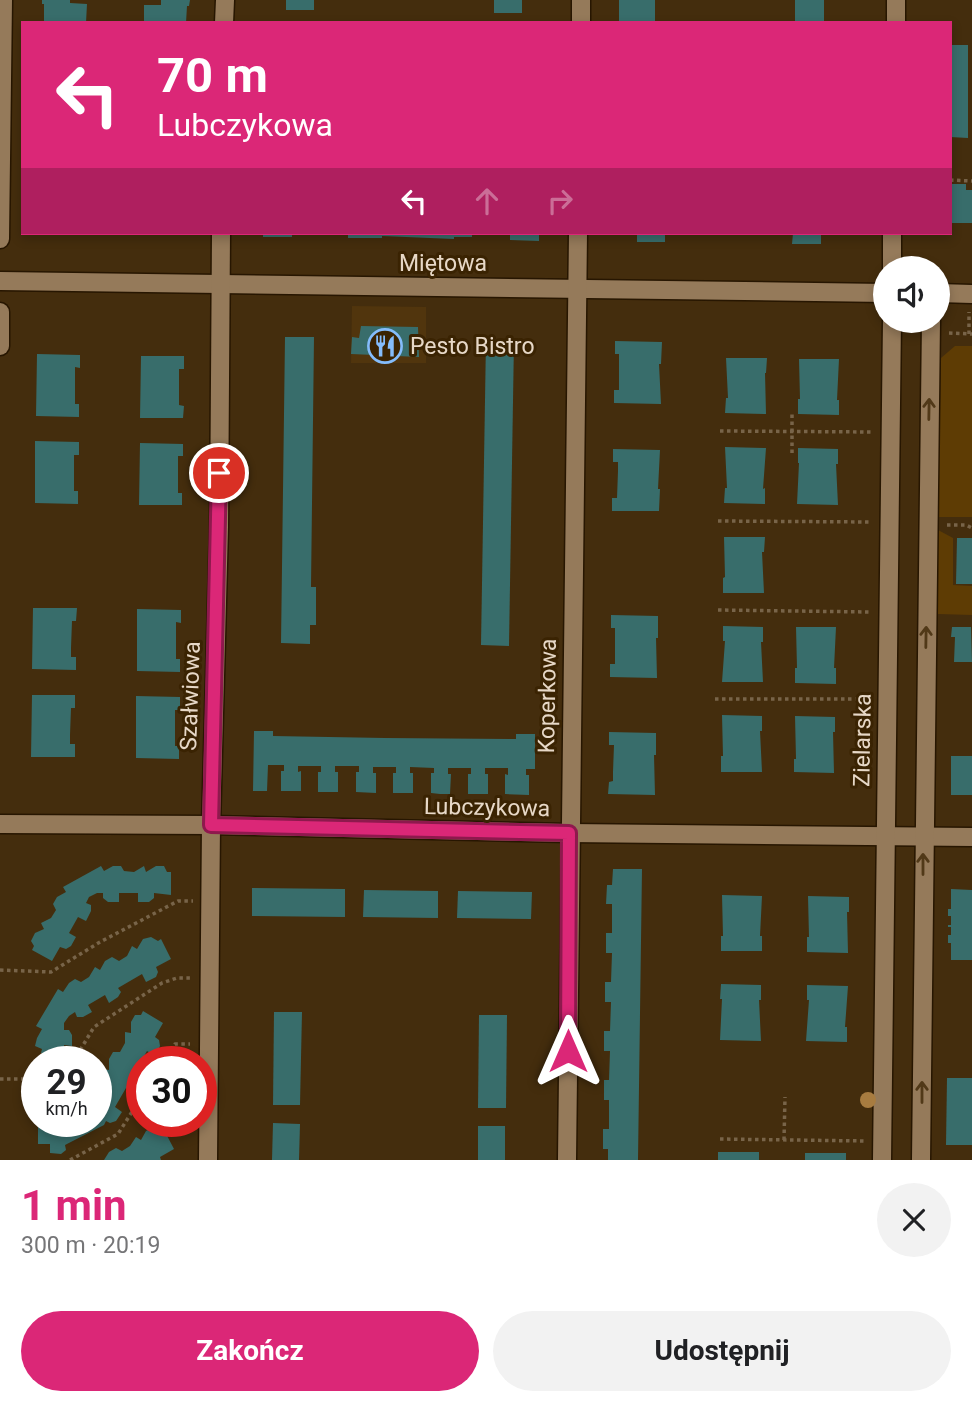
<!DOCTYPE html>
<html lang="pl">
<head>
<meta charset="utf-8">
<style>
	body { margin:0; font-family:Roboto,sans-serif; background:#f2f2f2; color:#202124; height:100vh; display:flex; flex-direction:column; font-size:26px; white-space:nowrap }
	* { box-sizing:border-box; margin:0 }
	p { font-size:23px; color:#757577 }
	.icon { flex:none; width:38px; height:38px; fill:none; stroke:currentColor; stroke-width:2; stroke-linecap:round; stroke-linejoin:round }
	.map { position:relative; height:1160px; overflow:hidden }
	.details { display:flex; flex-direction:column; background:#fff; flex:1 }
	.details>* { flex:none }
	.hud { position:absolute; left:21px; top:21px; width:931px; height:214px; border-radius:0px; box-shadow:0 4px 10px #0003; background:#db2777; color:#fff; overflow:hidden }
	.buttons { position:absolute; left:873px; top:256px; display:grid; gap:14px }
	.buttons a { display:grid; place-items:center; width:77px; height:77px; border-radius:50%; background:#fff; box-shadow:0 4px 10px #0003; font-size:35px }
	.speed { position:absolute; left:21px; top:1046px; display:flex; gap:14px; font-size:35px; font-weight:700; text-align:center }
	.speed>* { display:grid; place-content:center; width:91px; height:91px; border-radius:50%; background:#fff; box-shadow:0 4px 10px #0003; line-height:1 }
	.speed small { font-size:18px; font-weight:400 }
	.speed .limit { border:10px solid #d22; background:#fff; color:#111 }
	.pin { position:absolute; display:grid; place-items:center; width:60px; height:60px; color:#fff; margin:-30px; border:4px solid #fff; border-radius:50%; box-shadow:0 2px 7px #0007 }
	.me { position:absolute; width:77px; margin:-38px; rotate:0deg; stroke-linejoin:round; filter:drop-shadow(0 0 5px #0008) }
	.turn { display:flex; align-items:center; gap:24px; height:147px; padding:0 21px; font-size:32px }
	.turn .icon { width:91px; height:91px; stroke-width:2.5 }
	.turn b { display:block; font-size:49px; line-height:60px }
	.lanes { display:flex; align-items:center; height:66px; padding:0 21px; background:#0003; justify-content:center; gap:35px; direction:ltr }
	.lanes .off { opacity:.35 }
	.round { display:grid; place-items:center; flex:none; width:74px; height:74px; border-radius:37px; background:#f2f2f2 }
	.summary { display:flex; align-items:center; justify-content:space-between; height:119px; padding:0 21px }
	h1 { font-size:42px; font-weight:700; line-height:52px; color:#db2777 }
	.cta { display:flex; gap:14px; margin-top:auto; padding:14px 21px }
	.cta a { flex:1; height:80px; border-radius:42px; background:#db2777; color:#fff; font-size:28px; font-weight:700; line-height:80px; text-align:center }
	.cta a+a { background:#f2f2f2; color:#202124 }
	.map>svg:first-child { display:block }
</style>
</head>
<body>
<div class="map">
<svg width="972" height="1160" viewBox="0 0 972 1160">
	<rect width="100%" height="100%" fill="#442d0d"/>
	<polygon fill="#51350d" points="352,306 426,307 426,363 351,363"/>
	<g fill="#5e3c04">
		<polygon points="955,346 972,346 972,517 938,517 941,358"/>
		<polygon points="938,530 953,538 953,585 972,586 972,615 938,614"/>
	</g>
	<g fill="#386d6b">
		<polygon points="42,0 70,0 70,3 87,4 86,23 44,23 44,4 42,4"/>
		<polygon points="161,0 190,0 189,6 187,6 186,23 144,23 144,5 161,5"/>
		<rect x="286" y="0" width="28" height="10"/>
		<rect x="494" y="0" width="28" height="13"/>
		<rect x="619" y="0" width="36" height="23"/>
		<rect x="795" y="0" width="29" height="23"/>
		<polygon points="950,45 968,45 968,138 950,137"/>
		<polygon points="950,184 966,184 966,190 972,190 972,223 950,223"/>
		<rect x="263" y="233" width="29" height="4"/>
		<polygon points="348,233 472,233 472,237 454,237 454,239 382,236 382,238 348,238"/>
		<polygon points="510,233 539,233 539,241 510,240"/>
		<rect x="637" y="233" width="28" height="9"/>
		<polygon points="793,233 821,233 821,244 792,244"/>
		<polygon points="361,326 418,327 419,357 351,354 352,337 359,338"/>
		<polygon points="285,337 314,337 311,587 316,587 316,625 310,625 310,644 281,643"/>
		<polygon points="486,339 514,340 509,646 481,645"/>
		<polygon points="615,341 662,342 661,364 659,364 661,404 614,403 614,390 619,390 619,354 615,354"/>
		<polygon points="37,354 80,355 80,368 75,367 75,404 79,404 79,417 36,416"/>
		<polygon points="141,356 184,356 184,369 179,369 179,405 184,406 183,418 140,418"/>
		<polygon points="726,358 767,358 766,373 765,373 766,414 725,413 726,398 728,398"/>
		<polygon points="799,359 839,359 837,400 839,400 839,415 798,414 798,399 800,399"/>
		<polygon points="35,441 79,442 79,455 74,455 74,491 78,491 78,504 35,503"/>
		<polygon points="140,443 183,444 183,456 178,456 178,493 182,493 182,505 139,505"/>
		<polygon points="725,447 766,448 763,489 765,488 765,504 724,503 725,488 727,488"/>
		<polygon points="798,448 838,449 838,464 836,464 838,505 797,504 799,463 798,463"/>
		<polygon points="613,449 660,450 658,489 660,489 659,511 612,511 612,498 617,498 618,471 618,462 613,462"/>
		<polygon points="724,537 765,537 764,552 762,552 764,593 723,593 723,578 725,577"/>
		<polygon points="957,538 972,538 972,584 956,584"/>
		<polygon points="33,608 77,608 76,621 72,621 71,648 71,657 76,657 76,670 32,669"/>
		<polygon points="137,609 181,610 181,623 176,622 176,659 180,659 180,672 137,671"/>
		<polygon points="611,615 658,616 658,638 656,638 657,678 610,677 610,664 615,664 615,628 611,628"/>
		<polygon points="723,626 763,627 763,642 761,642 763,682 722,682 725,641 723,641"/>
		<polygon points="796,627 836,627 834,668 836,668 836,684 795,683 795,668 797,668"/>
		<polygon points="952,627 971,627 972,662 954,662 955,637 951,637"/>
		<polygon points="32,695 75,695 75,708 71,708 70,735 70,744 75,744 75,757 31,757"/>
		<polygon points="136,696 180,697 180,710 175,710 175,746 179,746 179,759 136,758"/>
		<polygon points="722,715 762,716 762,731 760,731 762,772 721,772 721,756 723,756"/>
		<polygon points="795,716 835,717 835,732 833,732 834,773 794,772 794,759 796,759"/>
		<polygon points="254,731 273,731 273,736 385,738 516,739 516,734 535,734 535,769 526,769 526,775 529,775 529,795 505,794 505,774 508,775 508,768 485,768 485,774 488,774 488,794 468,794 468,774 471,774 471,768 448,768 448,774 451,774 450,794 440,794 431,793 431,773 434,773 434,768 410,767 410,773 413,773 413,793 393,793 393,773 396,773 396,767 373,767 373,773 376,773 376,793 356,792 356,772 359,772 359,766 335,766 335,772 338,772 338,792 318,792 318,772 321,772 321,766 298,766 298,772 301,771 301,791 281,791 281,771 284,771 284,765 268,765 267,791 253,791"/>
		<polygon points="609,732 656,733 656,755 654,755 655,795 608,794 609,782 613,781 613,772 614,745 609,745"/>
		<rect x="951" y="756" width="21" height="39"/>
		<polygon points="101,866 104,871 113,866 121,866 124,871 134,872 144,866 146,872 156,866 164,866 167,872 171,872 171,895 154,893 154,898 149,902 138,902 138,893 119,893 119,902 108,902 103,898 103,893 97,893 89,897 86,903 91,905 91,911 86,921 78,917 69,933 76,937 71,946 66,949 60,947 52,961 32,950 34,946 31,941 35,933 44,929 41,923 51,918 56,910 53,904 57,897 66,892 63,887"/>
		<polygon points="613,869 642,869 638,1160 608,1160 608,1149 603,1149 603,1129 609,1129 609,1100 604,1100 604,1080 609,1080 610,1051 604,1051 604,1031 610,1031 611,1002 605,1002 605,982 611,982 612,953 606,953 606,933 612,933 612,904 606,904 607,885 612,885"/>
		<polygon points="252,888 345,889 345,917 252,916"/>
		<polygon points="951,889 972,890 972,960 951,960 951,943 948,943 948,935 951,935 951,927 948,927 948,925 951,925 951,916 948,916 948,909 951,909"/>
		<polygon points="364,890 438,891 438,918 363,917"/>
		<polygon points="458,891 532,892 531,919 457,918"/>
		<polygon points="722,895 762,896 760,936 762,936 762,951 721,951 721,936 723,936"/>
		<polygon points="808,896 849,897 849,912 847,912 848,953 807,952 807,937 809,937"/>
		<polygon points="151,937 158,941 161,939 171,959 156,967 158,972 156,977 146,982 142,974 118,988 121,992 118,997 109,1003 105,995 88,1005 92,1012 83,1017 77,1017 75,1012 69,1016 64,1023 64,1030 69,1030 72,1035 72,1046 64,1045 64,1054 41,1053 42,1049 35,1046 37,1038 42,1029 36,1026 58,989 63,992 69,983 75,979 81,982 89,977 95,967 100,970 105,961 112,957 119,961 127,956 132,946 137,949 143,939"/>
		<polygon points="721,984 761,985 761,1000 759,1000 761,1041 720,1040 722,999 720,999"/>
		<polygon points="807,985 848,986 845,1027 847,1027 847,1042 806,1041 809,1000 807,1000"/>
		<polygon points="143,1011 163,1023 155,1037 159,1040 160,1046 155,1056 147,1051 134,1074 138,1077 139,1083 133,1093 126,1088 115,1107 122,1112 116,1121 110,1123 106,1121 104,1125 65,1145 66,1150 61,1154 50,1153 50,1144 38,1144 38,1122 96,1122 96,1092 103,1081 103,1069 109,1070 109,1059 113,1052 120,1052 125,1043 125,1032 131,1033 131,1022 135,1015 141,1015"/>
		<polygon points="274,1012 302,1012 300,1105 273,1105"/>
		<polygon points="479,1015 507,1015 506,1108 478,1108"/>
		<polygon points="947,1078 972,1078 972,1145 946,1145"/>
		<polygon points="273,1123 300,1124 299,1160 272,1160"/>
		<rect x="478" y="1126" width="27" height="34"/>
		<polygon points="154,1127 159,1130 163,1128 174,1149 160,1157 161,1160 104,1160 109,1152 116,1148 122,1151 130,1146 136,1137 141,1140 146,1131"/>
		<rect x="718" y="1152" width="41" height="8"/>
		<rect x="805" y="1153" width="41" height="7"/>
	</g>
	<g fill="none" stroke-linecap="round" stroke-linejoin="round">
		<g stroke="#271601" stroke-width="21">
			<g id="minor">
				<polyline points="224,23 225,0"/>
				<polyline points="581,23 581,0"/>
				<polyline points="896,23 896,0"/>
				<polyline points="0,239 3,0"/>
				<polyline points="892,268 892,233"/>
				<polyline points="0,281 886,293"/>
				<polyline points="938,293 972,294"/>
				<polyline points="0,312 0,346"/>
				<polyline points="0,824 211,825 569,833 972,837"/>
				<polyline points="208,1160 211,825 219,527 221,233"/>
				<polyline points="567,1160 578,233"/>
				<polyline points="882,1160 892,320"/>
				<polyline points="921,1160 931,320"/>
			</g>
		</g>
		<g stroke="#786449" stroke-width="3.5" stroke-dasharray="3.5 3.5" stroke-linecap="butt">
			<polyline points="950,180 972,181"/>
			<polyline points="912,257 918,268"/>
			<polyline points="949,333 972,334"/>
			<polyline points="969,334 969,312"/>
			<polyline points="720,431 872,432"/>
			<polyline points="792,453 792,411"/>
			<polyline points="718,521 870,522"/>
			<polyline points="947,525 966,525 972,528"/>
			<polyline points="718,610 869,612"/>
			<polyline points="715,699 871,699"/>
			<polyline points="0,970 51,972 100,942 178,901 193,901"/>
			<polyline points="73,1062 94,1027 162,983 177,978 190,978"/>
			<polyline points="163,1062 175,1044 190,1044"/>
			<polyline points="0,1079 37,1079"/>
			<polyline points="720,1139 866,1141"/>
			<polyline points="784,1140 785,1097"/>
			<polyline points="70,1160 118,1134 142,1096"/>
		</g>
		<use href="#minor" stroke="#957a5a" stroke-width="18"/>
	</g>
	<circle fill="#a87c40" cx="868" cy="1100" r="8"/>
	<defs><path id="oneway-shaft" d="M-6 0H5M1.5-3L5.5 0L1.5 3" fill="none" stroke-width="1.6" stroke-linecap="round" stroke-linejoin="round" transform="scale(1.75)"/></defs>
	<g stroke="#513918">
		<use href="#oneway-shaft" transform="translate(929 409) rotate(-89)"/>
		<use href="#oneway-shaft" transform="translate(926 637) rotate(-89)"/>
		<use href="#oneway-shaft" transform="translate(923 864) rotate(-90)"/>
		<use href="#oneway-shaft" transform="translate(922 1092) rotate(-90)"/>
	</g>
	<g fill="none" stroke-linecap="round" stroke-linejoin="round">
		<g stroke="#8e194d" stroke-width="18">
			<polyline id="route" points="219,473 211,825 569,833 568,1051"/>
		</g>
		<use href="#route" stroke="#db2777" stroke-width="12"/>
	</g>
	<defs>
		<g id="restaurant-ring" transform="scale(1.75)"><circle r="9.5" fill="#3a2302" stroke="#84bcfb" stroke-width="1.5"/><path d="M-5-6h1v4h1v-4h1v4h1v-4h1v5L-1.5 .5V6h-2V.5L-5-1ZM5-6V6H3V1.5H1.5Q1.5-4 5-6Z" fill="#84bcfb"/></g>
	</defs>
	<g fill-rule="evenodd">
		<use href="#restaurant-ring" x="385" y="346"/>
	</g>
	<g text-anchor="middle" stroke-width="6" stroke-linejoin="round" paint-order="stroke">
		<g font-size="23" fill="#e7d8c7" stroke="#3a2302">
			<text x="443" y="271">Miętowa</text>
			<text transform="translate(190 696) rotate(-88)" y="8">Szałwiowa</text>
			<text transform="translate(547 696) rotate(-89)" y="8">Koperkowa</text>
			<text transform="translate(862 740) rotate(-89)" y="8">Zielarska</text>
			<text transform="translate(487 807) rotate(1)" y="8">Lubczykowa</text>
		</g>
		<g font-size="23" fill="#e7d8c7" stroke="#3a2302" text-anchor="start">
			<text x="410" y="354">Pesto Bistro</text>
		</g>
	</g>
</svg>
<div class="buttons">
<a><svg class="icon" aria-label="sound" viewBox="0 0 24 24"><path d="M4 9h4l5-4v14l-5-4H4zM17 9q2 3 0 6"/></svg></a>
</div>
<div class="speed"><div>29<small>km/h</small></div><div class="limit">30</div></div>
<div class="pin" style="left:219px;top:473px;background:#d93025"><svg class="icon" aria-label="arrive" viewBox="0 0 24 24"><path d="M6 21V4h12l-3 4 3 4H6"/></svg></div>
<svg class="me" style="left:568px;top:1051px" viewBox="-20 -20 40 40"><path d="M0-17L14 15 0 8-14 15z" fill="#db2777" stroke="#fff" stroke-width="4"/></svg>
<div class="hud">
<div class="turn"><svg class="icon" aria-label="left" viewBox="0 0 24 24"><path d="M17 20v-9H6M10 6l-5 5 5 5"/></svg><div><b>70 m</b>Lubczykowa</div></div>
<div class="lanes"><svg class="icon" aria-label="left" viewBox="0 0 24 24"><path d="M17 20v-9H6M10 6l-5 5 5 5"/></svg><svg class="icon off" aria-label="ahead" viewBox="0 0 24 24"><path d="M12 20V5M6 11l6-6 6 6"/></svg><svg class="icon off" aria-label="right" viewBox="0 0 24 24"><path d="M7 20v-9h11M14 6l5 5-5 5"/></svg></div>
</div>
</div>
<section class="details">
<div class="summary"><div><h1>1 min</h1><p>300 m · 20:19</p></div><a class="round"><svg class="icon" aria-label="close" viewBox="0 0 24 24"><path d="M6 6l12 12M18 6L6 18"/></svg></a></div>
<div class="cta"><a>Zakończ</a><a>Udostępnij</a></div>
</section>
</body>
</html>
